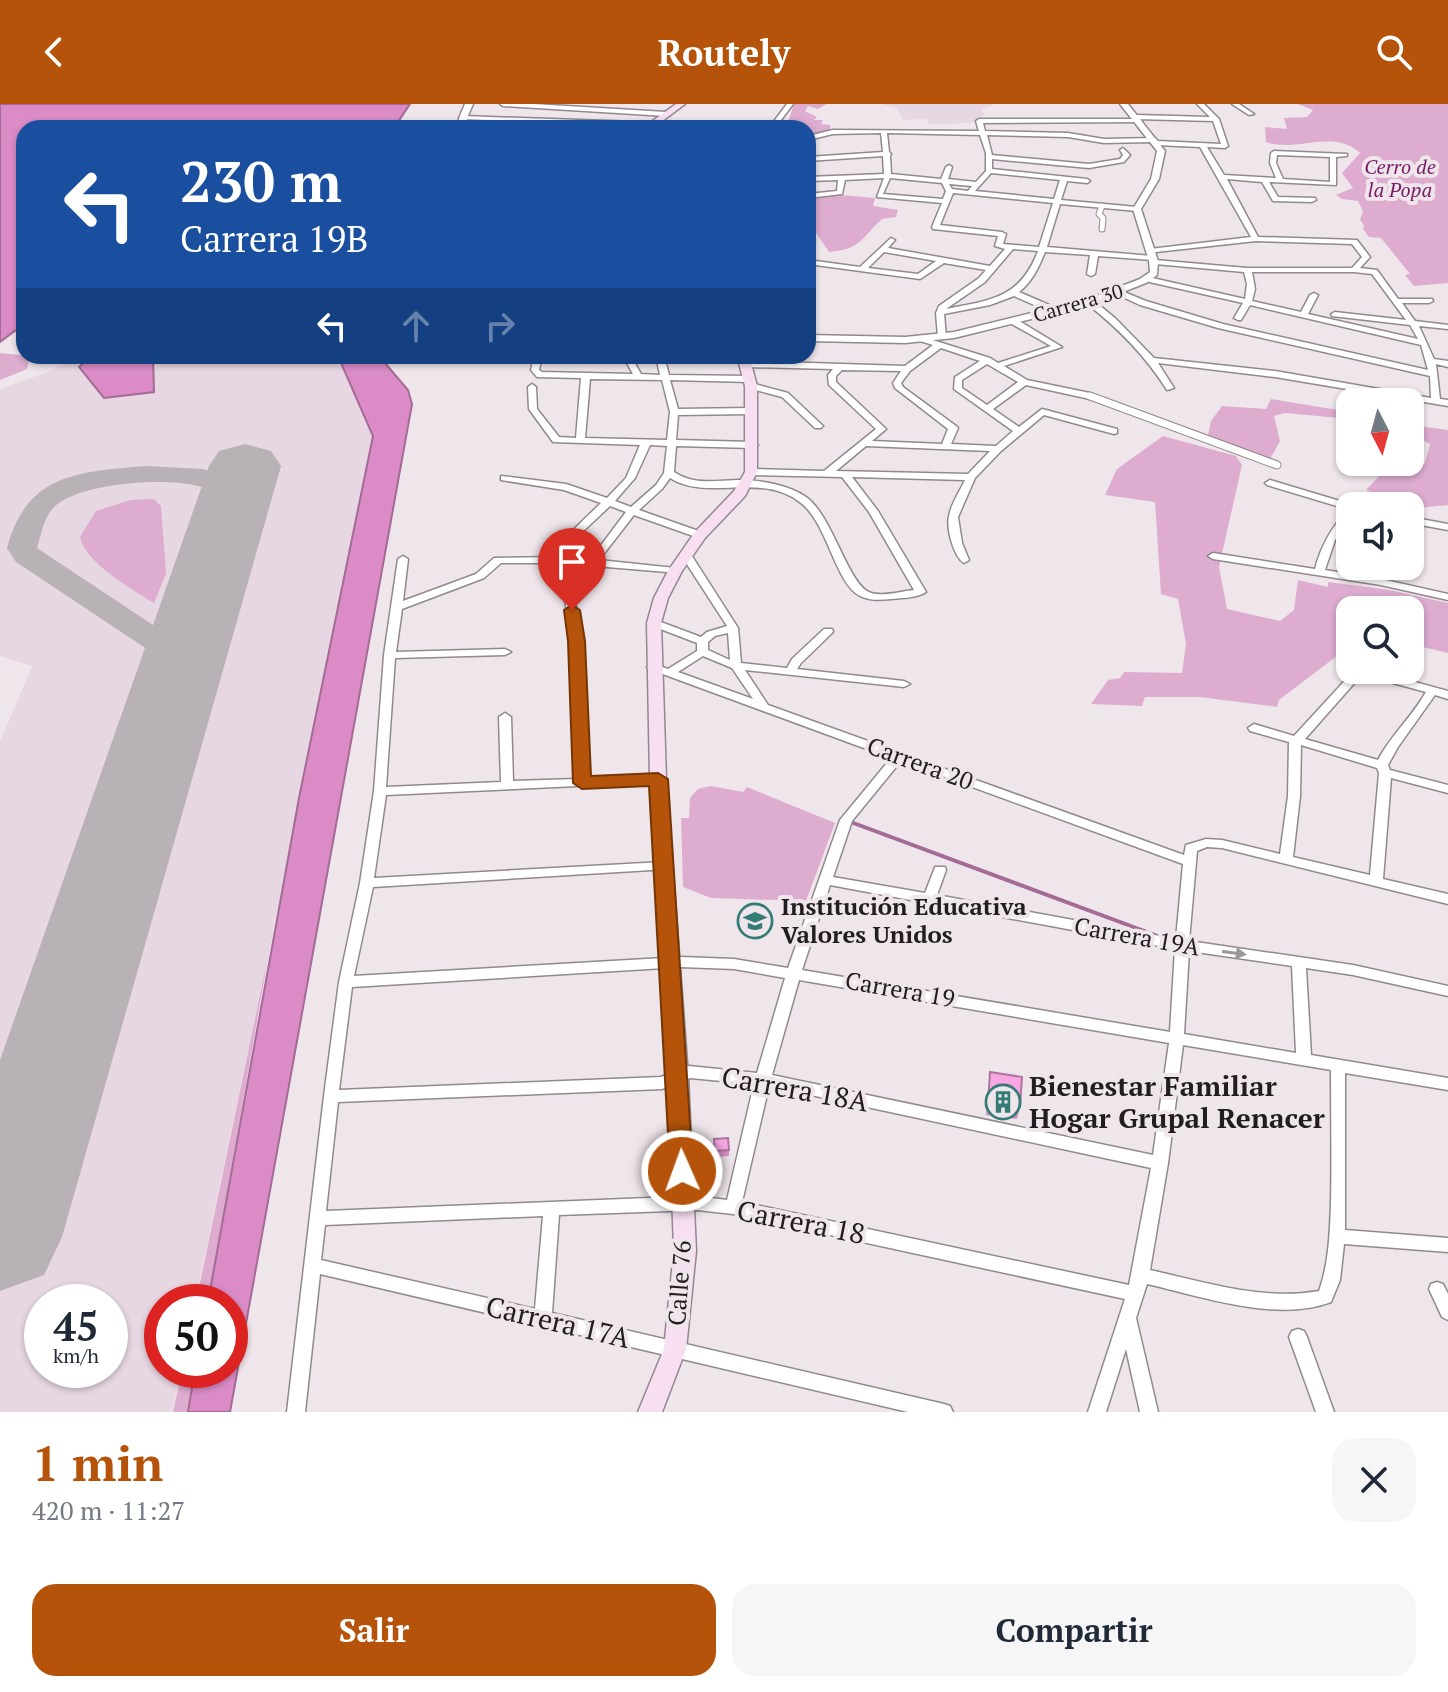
<!DOCTYPE html>
<html lang="es">
<head>
<meta charset="utf-8">
<style>
	body { margin:0; font-family:"PT Serif",serif; background:#f6f6f7; color:#1f2937; height:100vh; display:flex; flex-direction:column; font-size:30px; white-space:nowrap }
	* { box-sizing:border-box; margin:0 }
	p { font-size:26px; color:#747a83 }
	.icon { flex:none; width:44px; height:44px; fill:none; stroke:currentColor; stroke-width:2; stroke-linecap:round; stroke-linejoin:round }
	.map { position:relative; height:1308px; overflow:hidden }
	.sheet { display:flex; flex-direction:column; background:#fff; flex:1 }
	.sheet>* { flex:none }
	.top-card { position:absolute; left:16px; top:16px; width:800px; height:244px; border-radius:24px; box-shadow:0 2px 6px #0004; background:#1a4fa0; color:#fff; overflow:hidden }
	.needle { width:52px; rotate:174deg }
	.tools { position:absolute; left:1336px; top:284px; display:grid; gap:16px }
	.tools a { display:grid; place-items:center; width:88px; height:88px; border-radius:16px; background:#fff; box-shadow:0 2px 6px #0004; font-size:40px }
	.speed { position:absolute; left:24px; top:1180px; display:flex; gap:16px; font-size:40px; font-weight:700; text-align:center }
	.speed>* { display:grid; place-content:center; width:104px; height:104px; border-radius:50%; background:#fff; box-shadow:0 2px 6px #0004; line-height:1 }
	.speed small { font-size:20px; font-weight:400 }
	.speed .limit { border:12px solid #d22; background:#fff; color:#111 }
	.pin { position:absolute; display:grid; place-items:center; width:68px; height:68px; color:#fff; margin:-82px -34px; border-radius:50% 50% 50% 0; rotate:-45deg; box-shadow:0 0 8px #0007 }
	.pin .icon { rotate:45deg }
	.me { position:absolute; width:88px; margin:-44px; rotate:358deg; stroke-linejoin:round; filter:drop-shadow(0 0 6px #0008) }
	.turn { display:flex; align-items:center; gap:28px; height:168px; padding:0 32px; font-size:36px }
	.turn .icon { width:104px; height:104px; stroke-width:2.5 }
	.turn b { display:block; font-size:56px; line-height:68px }
	.lanes { display:flex; align-items:center; height:76px; padding:0 32px; background:#0003; justify-content:center; gap:40px; direction:ltr }
	.lanes .off { opacity:.35 }
	.round { display:grid; place-items:center; flex:none; width:84px; height:84px; border-radius:24px; background:#f6f6f7 }
	.headline { display:flex; align-items:center; justify-content:space-between; height:136px; padding:0 32px }
	h1 { font-size:48px; font-weight:700; line-height:60px; color:#b45309 }
	.primary-button { display:flex; gap:16px; margin-top:auto; padding:16px 32px }
	.primary-button a { flex:1; height:92px; border-radius:24px; background:#b45309; color:#fff; font-size:32px; font-weight:700; line-height:92px; text-align:center }
	.primary-button a+a { background:#f6f6f7; color:#1f2937 }
	header { display:flex; justify-content:space-between; align-items:center; height:104px; padding:0 32px; background:#b45309; color:#fff; font-size:36px; font-weight:700 }
	.map>svg:first-child { display:block }
</style>
</head>
<body>
<header><svg class="icon" aria-label="back" viewBox="0 0 24 24"><path d="M15 5l-7 7 7 7"/></svg>Routely<svg class="icon" aria-label="search" viewBox="0 0 24 24"><circle cx="10" cy="10" r="6"/><path d="M15 15l6 6"/></svg></header>
<div class="map">
<svg width="1448" height="1308" viewBox="0 0 1448 1308">
	<rect width="100%" height="100%" fill="#efe6ec"/>
	<g fill="#e7d7e2" fill-rule="evenodd">
		<polygon points="882,0 995,0 981,6 985,11 971,19 930,20 925,15 904,16 896,4"/>
		<path d="M72,252H338L373,332L269,848L195,1198H162V1266H181L172,1308H0V638L32,562L0,552V285L51,267ZM42,1198H110V1266H42Z"/>
	</g>
	<g fill="#ddaccf">
		<polygon points="794,0 827,0 818,5 808,2 805,7 817,13 814,16 823,16 821,20 830,21 830,26 808,32 808,24 780,24 788,18"/>
		<path d="M1298,0H1448V179L1414,182L1405,171L1410,170L1381,134L1369,133L1363,125L1364,121L1360,116L1363,107L1358,97L1342,95L1336,91L1353,84L1342,69L1360,49C1335,24 1295,49 1266,38L1265,23L1287,25L1284,14L1307,13L1313,6Z"/>
		<path d="M841,91L875,94L873,102L898,106L896,113L882,115C860,135 862,145 829,148L808,117V94Z"/>
		<polygon points="0,249 30,252 27,265 0,276"/>
		<polygon points="1271,295 1350,308 1350,315 1285,309 1274,312 1280,337 1270,355 1208,331 1211,317 1222,302 1266,305"/>
		<polygon points="1410,321 1448,326 1448,401 1417,404 1366,386 1385,366 1362,358 1385,358 1413,365 1425,359 1430,340 1416,332 1410,331"/>
		<polygon points="1163,332 1236,352 1242,361 1219,463 1227,505 1280,517 1294,506 1298,476 1328,483 1328,478 1390,486 1448,499 1448,549 1410,540 1410,506 1350,506 1350,544 1346,545 1279,596 1277,603 1200,593 1145,593 1142,602 1091,600 1108,576 1120,574 1124,568 1182,569 1186,540 1178,495 1161,490 1155,398 1105,391 1117,365"/>
		<path d="M154,395L161,402L166,469L154,499C133,486 84,458 80,433L96,407L131,396Z"/>
		<polygon points="711,682 743,688 747,683 835,719 806,797 711,794 683,783 681,714 689,714 690,694 698,685"/>
		<polygon points="269,848 208,1198 196,1198"/>
		<polygon points="182,1266 195,1266 188,1308 173,1308"/>
	</g>
	<g fill="#db8cc7" stroke="#a36b95" stroke-width="2">
		<polygon points="0,0 410,0 394,24 24,24 24,220 0,238"/>
		<polygon points="92,252 153,252 154,288 104,294 79,263"/>
		<polygon points="338,252 366,252 368,255 379,252 408,286 412,300 230,1308 188,1308 195,1266 230,1266 230,1198 208,1198 299,694 373,332"/>
	</g>
	<g fill="none" stroke-linecap="round" stroke-linejoin="round">
		<polyline stroke="#a36b95" stroke-width="4" points="848,717 1155,831"/>
		<path fill="#b8b1b6" fill-rule="evenodd" d="M146,362L203,365L247,382L251,388L247,394C227,399 213,385 194,381C160,374 80,379 54,403C44,413 41,431 37,444L186,543L196,570L191,577L179,580L167,577L158,553L153,549L16,458L7,444C27,369 78,368 146,362Z"/>
		<polygon fill="#b8b1b6" fill-rule="evenodd" points="245,340 271,347 281,362 62,1133 44,1171 0,1187 0,956 209,362 219,347"/>
		<g stroke="#91898f" stroke-width="7">
			<polyline id="pedestrian-far1" points="1102,102 1099,110 1103,114 1102,125"/>
		</g>
		<g stroke="#91898f" stroke-width="9">
			<polyline id="pedestrian" points="1090,292 1277,361"/>
		</g>
		<g stroke="#91898f" stroke-width="3">
			<g id="minor">
				<polygon points="500,0 534,0 666,8 669,10 666,12 503,2"/>
				<polygon points="787,0 793,0 775,24 769,24"/>
				<path d="M1197,0H1204L1219,15L1228,42L1225,44L1207,43L1224,71L1276,74L1270,59L1271,49L1274,47L1347,50V52L1336,53V81L1269,78L1278,93L1315,94L1316,96L1312,98L1273,97L1262,78L1227,75L1258,133L1357,136L1370,153L1360,164L1377,166L1398,195H1432L1433,197L1429,199H1402L1415,217L1448,221V225L1419,222L1434,255L1448,257V263L1436,260L1440,295L1448,296V302L1275,273L1158,259L1174,284L1167,286C1145,251 1118,224 1086,199V195H1092L1116,215L1154,254L1275,267L1431,294L1430,272L1218,224L1140,201L1116,190V186H1119L1146,197L1223,220L1428,266L1421,241L1250,201L1241,216H1238L1234,214L1243,199L1145,177V173H1148L1245,195L1247,180L1244,168L1155,160L1151,158L1155,156L1247,164H1352L1362,153L1352,140L1256,137L1147,149V145H1150L1251,133L1200,43L1156,41L1153,38L1104,39L1068,33L987,31L992,51L1089,60L1120,55L1123,51L1120,46L1123,44L1130,51L1124,58L1089,64L992,55V65L1087,75L1090,77L1087,79L1067,77L1061,96L1137,103L1141,105L1137,107L1060,100L1047,143L1152,152L1156,154L1152,156L1098,152L1095,170L1091,172L1087,170L1090,151L1045,148C1039,163 1032,178 1019,188L1056,204V208H1050L1014,192L990,201L944,210L946,233L942,235L938,233L936,209L939,202L979,174L986,166L944,159L920,175L808,160V156L860,163L891,134L895,136L888,144L990,162L1005,145L995,142L998,132L933,125L932,123L942,99L877,93L884,74L845,76L842,90L808,94V90L837,87L838,76L808,77V73L884,70L883,52L808,57V53L883,48L881,29L833,30L808,36V32L833,26L979,27L976,17L979,15H1139L1142,17L1141,18L983,19L985,27L1068,29L1104,35L1155,34L1158,37L1221,40L1213,17L1136,15L1133,13L1136,11L1210,13ZM887,29L980,31L986,49V67L976,78L948,75L952,63L949,61L946,63L941,75L891,70L890,52L891,50L889,48ZM1277,51L1330,53V78L1283,75L1276,59ZM991,69L1060,76L1054,95L975,87ZM890,74L942,79L946,87L943,95L883,90ZM949,80L972,82L968,87L952,85ZM953,89L1053,99L1039,143L1003,140L1006,130L1002,128L940,121ZM1013,145L1038,147C1020,195 990,196 946,205L985,178ZM884,148L936,157L918,170L868,164ZM1252,168H1354L1372,170L1406,216L1335,208L1331,210L1332,212L1410,221L1418,235L1308,210L1318,191L1314,189L1310,191L1301,208L1252,197L1255,185Z"/>
				<polygon points="1232,0 1239,0 1254,10 1249,11"/>
				<polygon points="463,12 750,22 753,24 694,24 461,15 461,13"/>
				<path d="M1010,215H1016L1062,243L1004,262L1027,276L1090,289L1094,292L1090,295L1026,281L993,305L1019,323L1042,305L1117,325V329L1114,330L1044,311L1001,347L975,374L958,413L962,439L969,456L964,459C954,453 946,424 949,412C951,400 960,387 965,376L852,373L878,407L926,488C917,494 902,494 891,495C881,496 870,497 860,492C835,479 828,420 801,399C762,367 707,398 670,374L662,385L639,406L704,429V433H696L634,411L599,456L675,464L680,467L679,469L571,460L573,463L571,473L582,537L588,674L658,671L662,672L664,675L662,678L386,691L374,774L663,758L668,759L669,762L668,765L373,783L354,872L681,853L734,855L788,864L840,716L891,654L649,565L647,563L653,560L668,565L697,547V539L650,521L649,519L650,517H658L701,533L707,528L727,522L681,451L682,449H690L738,524L741,559L787,564L792,555L824,525H832L833,527L832,529L801,559L797,565L904,577L910,580L904,583L745,566L768,601L1184,751L1186,741L1206,735L1222,736L1280,750L1288,692L1289,638L1250,627L1248,624L1254,620L1294,632L1350,571L1361,566H1371L1448,587V595L1435,591L1398,643L1388,661L1390,666L1448,681V689L1391,674L1383,775L1448,790V800L1222,744L1207,743L1197,747L1189,837L1353,861L1448,882V892L1353,871L1306,864L1311,951L1448,974V986L1345,969V1126L1448,1134V1148L1344,1140L1340,1176L1331,1198C1276,1219 1201,1192 1147,1180L1136,1214L1158,1308H1140L1126,1245L1106,1308H1088L1125,1195L733,1110L697,1106L559,1111L552,1209L944,1300L950,1302L953,1308H908L320,1170L305,1308H287L324,992L339,878L360,779L374,687L384,551L398,455L403,452L408,455L403,497L476,470L494,454L559,453L569,430L601,399L564,386L501,376V372L566,380L607,394L626,374L640,341L553,338L529,305L528,283L532,280L536,283L537,305L559,333L576,334L581,274L537,273L531,266L534,252H542L539,266L542,268L633,270L623,252H631L641,270L660,271L656,252H664L669,271L750,272L754,275L750,278L670,276L678,305L751,304L755,307L751,310L678,311L676,336L753,338L758,341L753,344L676,342L674,368C695,382 716,376 740,376C760,376 789,381 806,393C833,412 848,482 871,489C884,493 901,487 914,486L869,408L842,373L751,371L746,368L751,365L824,367L876,325L829,281L828,271L833,265L748,263L744,260L748,257L905,262L933,241L920,237L919,235L923,233L990,254L998,259L1051,242L1010,219ZM941,244L980,257L955,273L954,285L1013,327L996,342L951,340L958,324L956,322L903,283L901,279L910,267ZM987,260L1018,278L987,301L962,284V276ZM842,266L901,267L893,279L895,284L948,325L942,340L872,337L886,325L836,278V272ZM590,275L662,276L670,308L667,336L585,334ZM650,341L667,342L664,369L656,381L631,403L615,397L635,374ZM866,342L990,347L968,370L836,367ZM610,402L626,408L590,456L569,453L577,433ZM501,459H560L563,463L561,473L572,537L576,675L513,677L511,613L505,609L499,613L501,678L386,683L395,554L505,551L511,548L505,545L396,548L402,505L484,474ZM728,529L730,556L708,546V538L715,532ZM703,552L732,564L753,595L678,568ZM1367,572L1426,588C1412,613 1391,631 1378,656L1305,635L1358,575ZM1301,641L1377,664L1379,669L1370,771L1293,753L1300,692ZM901,657L1183,760L1176,835L937,791L946,766L945,763H935L934,766L925,789L833,773L852,717ZM830,781L1175,845L1170,928L802,866ZM1189,847L1292,862L1296,949L1184,930ZM681,863L734,865L785,874L757,969L689,962L661,973L339,986L352,883ZM799,876L1169,939L1153,1051L772,971ZM1183,941L1331,966C1331,1010 1332,1055 1331,1099C1330,1128 1329,1159 1319,1187C1262,1197 1205,1178 1150,1166L1168,1059ZM690,974L754,980L727,1096L697,1092L326,1107L338,998L662,985ZM769,982L1151,1064L1129,1181L742,1098ZM543,1112L535,1205L321,1156L325,1121Z"/>
				<polygon points="751,279 788,289 823,322 821,324 815,324 782,293 748,284 747,282"/>
				<polygon points="1270,376 1353,401 1354,402 1350,402 1350,406 1267,381 1265,379"/>
				<path d="M1350,406V415L1335,436L1325,466L1381,475L1448,490V496L1381,481L1213,455L1208,452L1213,449L1315,465C1321,442 1331,424 1347,407Z"/>
				<polygon points="1410,413 1448,420 1448,426 1410,419"/>
				<polygon points="1437,1178 1443,1180 1448,1190 1448,1216 1442,1213 1429,1185 1431,1180"/>
				<polygon points="1298,1225 1304,1227 1307,1233 1334,1308 1316,1308 1289,1233 1292,1227"/>
			</g>
		</g>
		<g stroke="#91898f" stroke-width="3">
			<g id="tertiary">
				<polygon points="465,0 473,0 467,14 467,24 459,24 459,14"/>
				<polygon points="1120,0 1128,0 1165,47 1159,75 1141,105 1158,157 1157,171 1146,179 1092,200 954,234 905,239 808,237 808,231 905,233 954,228 1085,196 1140,175 1150,168 1149,157 1133,105 1151,75 1157,47"/>
			</g>
		</g>
		<g stroke="#91898f" stroke-width="3">
			<g id="secondary">
				<polygon points="676,0 685,0 653,24 643,24"/>
				<polygon points="737,252 749,252 757,282 757,368 745,392 705,434 682,467 668,494 661,519 666,675 688,972 696,1147 686,1245 662,1308 638,1308 664,1245 674,1147 668,972 650,675 647,519 654,494 668,467 695,428 734,387 745,368 745,282"/>
			</g>
		</g>
		<use href="#pedestrian-far1" stroke="#fff" stroke-width="5"/>
		<use href="#pedestrian" stroke="#fff" stroke-width="7"/>
		<use href="#minor" fill="#fff" fill-rule="evenodd"/>
		<use href="#tertiary" fill="#fff" fill-rule="evenodd"/>
		<use href="#secondary" fill="#f7dff1" fill-rule="evenodd"/>
	</g>
	<g fill="#d590c3">
		<polygon points="990,968 1020,1003 1017,1015 986,1011"/>
		<polygon points="714,1035 729,1046 729,1052 715,1053"/>
		<polygon points="664,1060 665,1086 649,1087 648,1061"/>
	</g>
	<g fill="#f8a7e3" stroke="#ae759f" stroke-width="2">
		<polygon points="990,968 1022,973 1020,1003 988,999"/>
		<polygon points="728,1034 729,1046 715,1047 714,1035"/>
		<polygon points="664,1060 665,1080 649,1081 648,1061"/>
	</g>
	<defs><path id="oneway-solid" d="M-6-.8H1V-3.2L6.5 0L1 3.2V.8H-6Z" transform="scale(2)"/></defs>
	<use fill="#9b999b" href="#oneway-solid" transform="translate(1234 849) rotate(8)"/>
	<polygon fill="#b45309" stroke="#753606" stroke-width="2" points="572,501 580,506 585,537 591,672 658,669 668,675 693,1067 690,1074 682,1077 673,1074 670,1067 649,682 582,685 573,679 568,537 564,506"/>
	<defs>
		<g id="school-ring" transform="scale(1.8)"><circle r="9.5" fill="#efe6ec" stroke="#337b74" stroke-width="1.5"/><path d="M0-5L7-2L0 1L-7-2ZM-4 1L0 2.5L4 1V4Q0 6-4 4Z" fill="#337b74"/></g>
		<g id="building-ring" transform="scale(1.8)"><circle r="9.5" fill="#efe6ec" stroke="#337b74" stroke-width="1.5"/><path d="M-4-6H4V6H1V3H-1V6H-4ZM-2.5-4.3h1.7v1.8h-1.7ZM.8-4.3h1.7v1.8H.8ZM-2.5-1h1.7V.8h-1.7ZM.8-1h1.7V.8H.8Z" fill="#337b74"/></g>
	</defs>
	<g fill-rule="evenodd">
		<use href="#school-ring" x="755" y="817"/>
		<use href="#building-ring" x="1003" y="998"/>
	</g>
	<g text-anchor="middle" stroke-width="8" stroke-linejoin="round" paint-order="stroke">
		<g font-size="20" font-style="italic" fill="#791d67" stroke="#efe6ec">
			<text x="1400" y="70">Cerro de<tspan x="1400" dy="23">la Popa</tspan></text>
		</g>
		<g font-size="20" fill="#211d20" stroke="#efe6ec">
			<text transform="translate(1078 199) rotate(-16)" y="7">Carrera 30</text>
		</g>
		<g font-size="24" fill="#211d20" stroke="#efe6ec">
			<text transform="translate(920 660) rotate(20)" y="8">Carrera 20</text>
			<text transform="translate(1137 833) rotate(10)" y="8">Carrera 19A</text>
			<text transform="translate(900 886) rotate(10)" y="8">Carrera 19</text>
			<text transform="translate(680 1179) rotate(-86)" y="8">Calle 76</text>
		</g>
		<g font-size="24" font-weight="bold" fill="#211d20" stroke="#efe6ec" text-anchor="start">
			<text x="781" y="811">Institución Educativa<tspan x="781" dy="28">Valores Unidos</tspan></text>
		</g>
		<g font-size="28" font-weight="bold" fill="#211d20" stroke="#efe6ec" text-anchor="start">
			<text x="1029" y="992">Bienestar Familiar<tspan x="1029" dy="32">Hogar Grupal Renacer</tspan></text>
		</g>
		<g font-size="28" fill="#211d20" stroke="#efe6ec">
			<text transform="translate(795 985) rotate(10)" y="10">Carrera 18A</text>
			<text transform="translate(801 1118) rotate(11)" y="10">Carrera 18</text>
			<text transform="translate(558 1218) rotate(13)" y="10">Carrera 17A</text>
		</g>
	</g>
</svg>
<div class="tools">
<a><svg class="needle" viewBox="-14 -14 28 28"><path d="M0-13l5 13h-10z" fill="#e53935"/><path d="M0 13l5-13h-10z" fill="#747a83"/></svg></a>
<a><svg class="icon" aria-label="sound" viewBox="0 0 24 24"><path d="M4 9h4l5-4v14l-5-4H4zM17 9q2 3 0 6"/></svg></a>
<a><svg class="icon" aria-label="search" viewBox="0 0 24 24"><circle cx="10" cy="10" r="6"/><path d="M15 15l6 6"/></svg></a>
</div>
<div class="speed"><div>45<small>km/h</small></div><div class="limit">50</div></div>
<div class="pin" style="left:572px;top:506px;background:#d93025"><svg class="icon" aria-label="arrive" viewBox="0 0 24 24"><path d="M6 21V4h12l-3 4 3 4H6"/></svg></div>
<svg class="me" style="left:682px;top:1067px" viewBox="-20 -20 40 40"><circle r="17" fill="#b45309" stroke="#fff" stroke-width="3"/><path d="M0-11L8 9 0 5-8 9z" fill="#fff"/></svg>
<div class="top-card">
<div class="turn"><svg class="icon" aria-label="left" viewBox="0 0 24 24"><path d="M17 20v-9H6M10 6l-5 5 5 5"/></svg><div><b>230 m</b>Carrera 19B</div></div>
<div class="lanes"><svg class="icon" aria-label="left" viewBox="0 0 24 24"><path d="M17 20v-9H6M10 6l-5 5 5 5"/></svg><svg class="icon off" aria-label="ahead" viewBox="0 0 24 24"><path d="M12 20V5M6 11l6-6 6 6"/></svg><svg class="icon off" aria-label="right" viewBox="0 0 24 24"><path d="M7 20v-9h11M14 6l5 5-5 5"/></svg></div>
</div>
</div>
<section class="sheet">
<div class="headline"><div><h1>1 min</h1><p>420 m · 11:27</p></div><a class="round"><svg class="icon" aria-label="close" viewBox="0 0 24 24"><path d="M6 6l12 12M18 6L6 18"/></svg></a></div>
<div class="primary-button"><a>Salir</a><a>Compartir</a></div>
</section>
</body>
</html>
